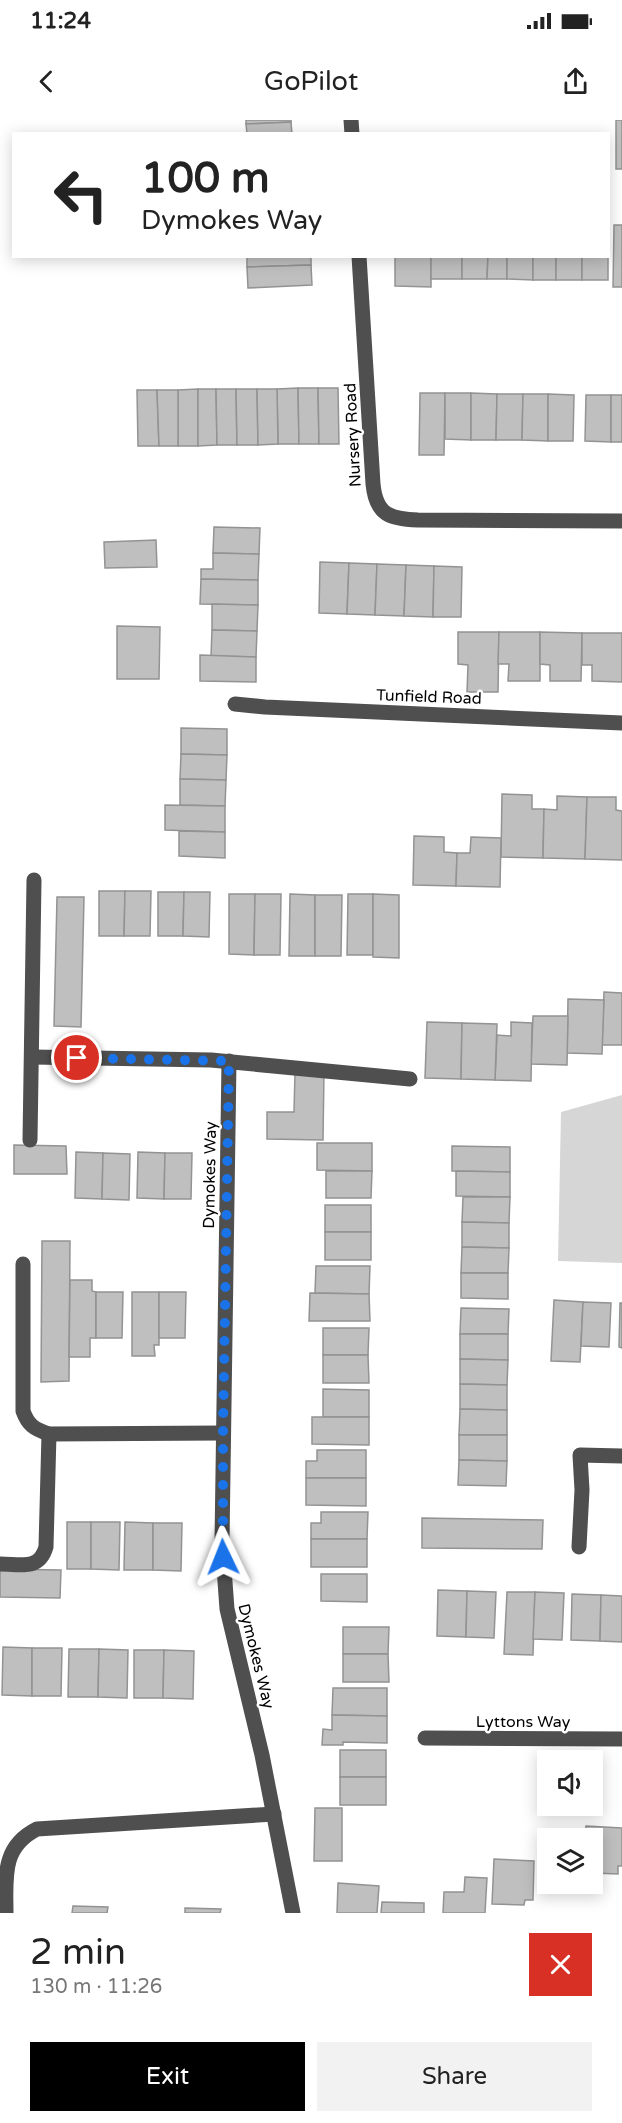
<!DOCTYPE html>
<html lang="en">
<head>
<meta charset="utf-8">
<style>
	body { margin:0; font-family:"Varela Round",sans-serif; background:#f2f2f2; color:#222; height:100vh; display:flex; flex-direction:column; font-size:22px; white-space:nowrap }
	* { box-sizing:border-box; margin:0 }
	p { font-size:20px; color:#767676 }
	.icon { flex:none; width:33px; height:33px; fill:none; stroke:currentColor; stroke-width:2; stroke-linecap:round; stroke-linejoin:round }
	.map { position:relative; height:1793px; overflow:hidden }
	.details { display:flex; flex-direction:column; background:#fff; flex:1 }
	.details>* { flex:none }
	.top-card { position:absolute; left:12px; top:12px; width:598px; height:126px; border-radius:0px; box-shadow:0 3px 15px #0003; background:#fff; color:#222; overflow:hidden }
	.tools { position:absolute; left:537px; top:1630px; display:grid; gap:12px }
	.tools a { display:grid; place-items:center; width:66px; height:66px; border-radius:0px; background:#fff; box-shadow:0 3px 15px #0003; font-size:30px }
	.pin { position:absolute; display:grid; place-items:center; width:51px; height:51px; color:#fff; margin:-26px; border:3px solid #fff; border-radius:50%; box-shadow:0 2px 6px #0007 }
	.me { position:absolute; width:66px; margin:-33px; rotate:358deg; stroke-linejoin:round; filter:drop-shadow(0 0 4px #0008) }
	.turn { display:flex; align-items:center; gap:21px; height:126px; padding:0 30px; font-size:27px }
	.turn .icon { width:78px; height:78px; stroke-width:2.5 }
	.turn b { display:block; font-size:42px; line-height:51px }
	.round { display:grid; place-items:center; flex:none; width:63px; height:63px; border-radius:0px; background:#f2f2f2 }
	.head { display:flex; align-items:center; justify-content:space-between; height:102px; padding:0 30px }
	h1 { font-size:36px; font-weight:600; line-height:45px }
	.button { display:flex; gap:12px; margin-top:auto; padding:12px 30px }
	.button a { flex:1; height:69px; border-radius:0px; background:#000; color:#fff; font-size:24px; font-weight:600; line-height:69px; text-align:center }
	.button a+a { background:#f2f2f2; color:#222 }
	.status { display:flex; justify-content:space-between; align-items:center; height:42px; padding:0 30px; background:#fff; direction:ltr }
	.status svg { height:16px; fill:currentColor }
	header { display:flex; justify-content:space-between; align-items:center; height:78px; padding:0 30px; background:#fff; font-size:27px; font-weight:600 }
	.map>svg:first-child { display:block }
</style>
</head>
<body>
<div class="status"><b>11:24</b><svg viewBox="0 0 49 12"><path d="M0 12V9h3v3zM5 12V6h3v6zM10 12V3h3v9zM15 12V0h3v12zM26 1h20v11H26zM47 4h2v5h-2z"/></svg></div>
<header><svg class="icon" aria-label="back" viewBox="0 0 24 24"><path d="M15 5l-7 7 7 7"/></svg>GoPilot<svg class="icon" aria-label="share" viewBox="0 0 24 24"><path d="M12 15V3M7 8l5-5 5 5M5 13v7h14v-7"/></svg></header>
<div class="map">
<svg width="622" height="1793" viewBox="0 0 622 1793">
	<rect width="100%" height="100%" fill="#fff"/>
	<polygon fill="#d6d6d6" points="622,975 622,1143 558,1141 561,992"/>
	<g fill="#bfbfbf" stroke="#939393" stroke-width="1.5">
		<polygon points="246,0 291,0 291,2 246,4"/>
		<rect x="616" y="0" width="6" height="49"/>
		<polygon points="291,2 292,14 247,14 246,4"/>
		<polygon points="614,105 622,105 622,167 613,167"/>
		<polygon points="247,136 311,136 311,145 247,147"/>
		<polygon points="395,136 431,136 431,167 395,166"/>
		<rect x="431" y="136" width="31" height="23"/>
		<polygon points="462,136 488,136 487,159 462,159"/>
		<polygon points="488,136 507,136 507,159 487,159"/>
		<polygon points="507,136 533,136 533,160 507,159"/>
		<rect x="533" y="136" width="23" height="24"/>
		<rect x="556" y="136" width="26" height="24"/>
		<rect x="582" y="136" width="26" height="24"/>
		<polygon points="311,145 312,165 248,168 247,147"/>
		<polygon points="298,268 299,324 278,324 277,269"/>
		<polygon points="298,268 318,268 319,324 299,324"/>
		<polygon points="318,268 338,268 339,324 319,324"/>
		<polygon points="198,269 198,326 178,326 178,270"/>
		<polygon points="198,269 216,269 217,325 198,326"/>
		<polygon points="216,269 236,269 237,325 217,325"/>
		<polygon points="236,269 257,269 258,325 237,325"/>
		<polygon points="257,269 277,269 278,324 258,325"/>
		<polygon points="137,270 157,270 159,326 138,326"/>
		<polygon points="157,270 178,270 178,326 159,326"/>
		<polygon points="420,273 445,273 444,335 419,335"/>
		<polygon points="445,273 471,273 471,320 445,319"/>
		<polygon points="471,273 497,274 496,320 471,320"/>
		<polygon points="497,274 523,274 522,320 496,320"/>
		<polygon points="523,274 548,274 548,321 522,320"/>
		<polygon points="548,274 574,275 573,321 548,321"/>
		<polygon points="586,275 611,275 611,322 585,321"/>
		<rect x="611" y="275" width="11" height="47"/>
		<polygon points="214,407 260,408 259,434 213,433"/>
		<polygon points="156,420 157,447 105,448 104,422"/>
		<polygon points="213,433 259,434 258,460 201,459 201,449 213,449"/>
		<polygon points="320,442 349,443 347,494 319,493"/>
		<polygon points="349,443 377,444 375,495 347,494"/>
		<polygon points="377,444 406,445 404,496 375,495"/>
		<polygon points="406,445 434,446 433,497 404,496"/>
		<polygon points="434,446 462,447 461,497 433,497"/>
		<polygon points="201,459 258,460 258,485 200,484"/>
		<polygon points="212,484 258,485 257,511 212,510"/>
		<polygon points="117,506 160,507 159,559 117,559"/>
		<polygon points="212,510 257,511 256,537 211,536"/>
		<polygon points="458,512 499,512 498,572 467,572 468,545 458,544"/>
		<polygon points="499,512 540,512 540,561 508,561 509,544 498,544"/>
		<polygon points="540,512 582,513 581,561 550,561 550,545 540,544"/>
		<polygon points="582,513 622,513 622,562 592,561 592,545 582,545"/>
		<polygon points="200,535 256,537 256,562 200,561"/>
		<polygon points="181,608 227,609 227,635 181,634"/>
		<polygon points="181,634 227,635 226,660 180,659"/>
		<polygon points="180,659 226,660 225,686 180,685"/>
		<polygon points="502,674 532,675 532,689 544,689 543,738 501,737"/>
		<polygon points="557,676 587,677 585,739 543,738 544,689 557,690"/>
		<polygon points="587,677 616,677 616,690 622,691 622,740 585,739"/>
		<polygon points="165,685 225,686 225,712 165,710"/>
		<polygon points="179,711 225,712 225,738 179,736"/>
		<polygon points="414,716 444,717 444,732 457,733 456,766 413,765"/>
		<polygon points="471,717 501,718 500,767 456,766 457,733 470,733"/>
		<polygon points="99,771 125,771 124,816 99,816"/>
		<polygon points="125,771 151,771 150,816 124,816"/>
		<polygon points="158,772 184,772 183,816 158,816"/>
		<polygon points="184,772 210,772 209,817 183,816"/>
		<polygon points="229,774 255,774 254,835 229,834"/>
		<polygon points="255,774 281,774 280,835 254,835"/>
		<polygon points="290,774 315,775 315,836 289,836"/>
		<polygon points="348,774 373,774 373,835 347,835"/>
		<polygon points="373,774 399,775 399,838 373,837"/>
		<polygon points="315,775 342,775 341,836 315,836"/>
		<polygon points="57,777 84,777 81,907 54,906"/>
		<polygon points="604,872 622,873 622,925 602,925"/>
		<polygon points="568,879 604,880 602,934 567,933"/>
		<polygon points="533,896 568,896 567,945 531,944"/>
		<polygon points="427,902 462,903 461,959 425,958"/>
		<polygon points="511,902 532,903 531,961 495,960 497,915 511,916"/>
		<polygon points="462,903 497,904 495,960 461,959"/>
		<polygon points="295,952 324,952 323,1020 267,1019 267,992 294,992"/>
		<polygon points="317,1023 372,1023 372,1051 317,1050"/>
		<polygon points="14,1025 66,1026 67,1054 14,1054"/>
		<polygon points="452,1026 510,1027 510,1052 452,1051"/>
		<polygon points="76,1032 103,1033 102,1079 75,1078"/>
		<polygon points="138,1032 165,1033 164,1079 137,1078"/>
		<polygon points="103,1033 130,1034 129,1080 102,1079"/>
		<polygon points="165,1033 192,1033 191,1079 164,1079"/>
		<polygon points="326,1051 372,1051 371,1078 326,1078"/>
		<polygon points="456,1051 510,1052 510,1077 456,1076"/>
		<polygon points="463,1077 510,1077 509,1103 462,1102"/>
		<rect x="325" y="1085" width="46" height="27"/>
		<polygon points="462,1102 509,1103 509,1128 462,1127"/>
		<rect x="325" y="1112" width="46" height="28"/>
		<polygon points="42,1121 70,1121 69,1261 41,1262"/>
		<polygon points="462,1127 509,1128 508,1153 461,1153"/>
		<polygon points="316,1146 370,1146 369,1174 315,1173"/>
		<polygon points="461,1153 508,1153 508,1179 461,1178"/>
		<polygon points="70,1160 92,1160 92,1171 96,1172 96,1218 90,1218 90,1237 69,1237"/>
		<polygon points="96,1172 123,1172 122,1218 96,1218"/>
		<polygon points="132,1172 159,1172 159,1225 154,1225 155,1236 132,1236"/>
		<polygon points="159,1172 186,1172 185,1218 159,1218"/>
		<polygon points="310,1173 369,1174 370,1201 309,1201"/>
		<polygon points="554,1180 583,1182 580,1242 551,1241"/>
		<polygon points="583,1182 611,1183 609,1227 581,1226"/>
		<polygon points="620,1183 622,1183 622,1228 619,1227"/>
		<polygon points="461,1188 509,1189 508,1214 460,1214"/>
		<polygon points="323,1208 369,1208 368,1235 323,1235"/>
		<polygon points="460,1214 508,1214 508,1240 460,1239"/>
		<polygon points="323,1235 368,1235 369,1263 323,1263"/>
		<polygon points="460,1239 508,1240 507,1265 460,1264"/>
		<polygon points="460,1264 507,1265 507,1290 460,1289"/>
		<polygon points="323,1269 369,1270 369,1297 323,1297"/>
		<polygon points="460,1289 507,1290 507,1315 459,1315"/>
		<polygon points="312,1297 369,1297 369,1325 312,1324"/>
		<polygon points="459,1315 507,1315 507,1341 459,1340"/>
		<polygon points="317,1330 366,1330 366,1358 306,1358 306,1341 317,1341"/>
		<polygon points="459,1340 507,1341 506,1366 458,1365"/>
		<polygon points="306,1358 366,1358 366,1386 306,1385"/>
		<polygon points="321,1392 368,1392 367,1419 311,1419 311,1403 321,1403"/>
		<polygon points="422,1398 543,1400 542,1429 422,1428"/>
		<rect x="67" y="1402" width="24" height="47"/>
		<polygon points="91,1402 120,1402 119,1450 91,1449"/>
		<polygon points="125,1402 153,1403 153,1450 124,1450"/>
		<polygon points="153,1403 182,1403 181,1451 153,1450"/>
		<rect x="311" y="1419" width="56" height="28"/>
		<polygon points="0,1449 61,1450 60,1478 0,1477"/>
		<polygon points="321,1454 367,1454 367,1482 321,1481"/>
		<polygon points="438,1470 467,1471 466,1517 437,1516"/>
		<polygon points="467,1471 496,1472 494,1518 466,1517"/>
		<polygon points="507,1472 535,1472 533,1535 504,1534"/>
		<polygon points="535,1472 564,1473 562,1520 533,1519"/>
		<polygon points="572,1474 601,1475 600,1521 571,1520"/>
		<polygon points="601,1475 622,1476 622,1522 600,1521"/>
		<polygon points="343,1507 389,1507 388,1534 343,1534"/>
		<polygon points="3,1527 32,1528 32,1576 2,1575"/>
		<polygon points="32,1528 62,1528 61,1576 32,1576"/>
		<polygon points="69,1529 99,1529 98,1577 68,1577"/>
		<polygon points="99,1529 128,1530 127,1578 98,1577"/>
		<polygon points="134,1530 164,1530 163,1578 134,1578"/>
		<polygon points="164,1530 194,1531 193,1579 163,1578"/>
		<polygon points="343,1534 388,1534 389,1562 343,1562"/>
		<polygon points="333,1568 387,1568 387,1596 332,1595"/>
		<polygon points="332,1595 387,1596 387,1623 343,1622 343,1625 322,1625 323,1609 332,1610"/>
		<rect x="340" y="1630" width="46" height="27"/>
		<rect x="340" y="1657" width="46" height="28"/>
		<polygon points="315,1688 342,1688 342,1741 314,1741"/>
		<polygon points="586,1706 622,1708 622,1746 618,1746 618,1754 592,1753 592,1719 585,1719"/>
		<polygon points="539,1724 548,1724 548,1764 579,1764 569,1764 569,1770 538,1769"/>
		<polygon points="494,1739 534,1741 533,1780 525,1780 524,1785 492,1784"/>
		<polygon points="465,1757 487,1758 485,1793 443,1793 444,1772 464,1772"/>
		<polygon points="338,1763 379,1766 377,1793 337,1793"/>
		<polygon points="382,1782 424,1783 424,1793 381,1793"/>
		<polygon points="73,1786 108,1787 107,1793 72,1793"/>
		<polygon points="185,1788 221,1789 220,1793 185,1793"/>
	</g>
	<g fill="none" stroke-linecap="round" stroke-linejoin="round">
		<g stroke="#4f4f4f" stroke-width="15">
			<polyline points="351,0 352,14"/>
			<path d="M359,136L373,364C376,395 390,399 418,400L622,401"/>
			<polyline points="235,584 265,587 622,603"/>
			<polyline points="32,937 211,940 410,959"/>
			<polyline points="229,941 222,1421 227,1489 262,1635 293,1793"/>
			<polyline points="30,1020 34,760"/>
			<path d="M23,1144V1291C28,1305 34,1309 49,1314L223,1313"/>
			<polyline points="579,1427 582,1370 580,1335 622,1336"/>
			<path d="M0,1444C21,1444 39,1451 46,1427L49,1314"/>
			<polyline points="425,1618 622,1619"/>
			<path d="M6,1793C6,1758 1,1727 37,1709L274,1694"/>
		</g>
	</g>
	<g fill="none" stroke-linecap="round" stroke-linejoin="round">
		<polyline stroke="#1a73e8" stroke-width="10" stroke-dasharray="0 18" points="77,938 229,941 223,1313 223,1437"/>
	</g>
	<g text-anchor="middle" stroke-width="5" stroke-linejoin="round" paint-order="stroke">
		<g font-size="16" fill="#000" stroke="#fff">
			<text transform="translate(352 315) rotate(-93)" y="6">Nursery Road</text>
			<text transform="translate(429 576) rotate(2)" y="6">Tunfield Road</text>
			<text transform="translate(209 1055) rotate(-89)" y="6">Dymokes Way</text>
			<text transform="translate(257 1536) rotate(76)" y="6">Dymokes Way</text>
			<text x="523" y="1607">Lyttons Way</text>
		</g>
	</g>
</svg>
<div class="tools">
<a><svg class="icon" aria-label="sound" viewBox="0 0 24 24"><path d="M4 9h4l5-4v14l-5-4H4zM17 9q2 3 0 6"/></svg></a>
<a><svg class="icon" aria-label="layers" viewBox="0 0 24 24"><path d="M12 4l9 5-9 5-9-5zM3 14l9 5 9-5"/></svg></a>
</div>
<div class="pin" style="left:77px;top:938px;background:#d93025"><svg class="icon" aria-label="arrive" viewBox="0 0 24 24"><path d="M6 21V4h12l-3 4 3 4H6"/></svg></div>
<svg class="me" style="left:223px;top:1437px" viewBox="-20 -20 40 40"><path d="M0-17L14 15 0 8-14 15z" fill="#1a73e8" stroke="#fff" stroke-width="4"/></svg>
<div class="top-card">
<div class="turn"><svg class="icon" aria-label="left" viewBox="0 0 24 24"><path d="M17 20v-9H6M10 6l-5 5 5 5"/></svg><div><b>100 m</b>Dymokes Way</div></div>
</div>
</div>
<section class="details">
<div class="head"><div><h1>2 min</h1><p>130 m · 11:26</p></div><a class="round" style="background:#d93025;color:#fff"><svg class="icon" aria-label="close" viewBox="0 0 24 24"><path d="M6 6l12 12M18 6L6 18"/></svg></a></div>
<div class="button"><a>Exit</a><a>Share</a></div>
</section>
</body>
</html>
